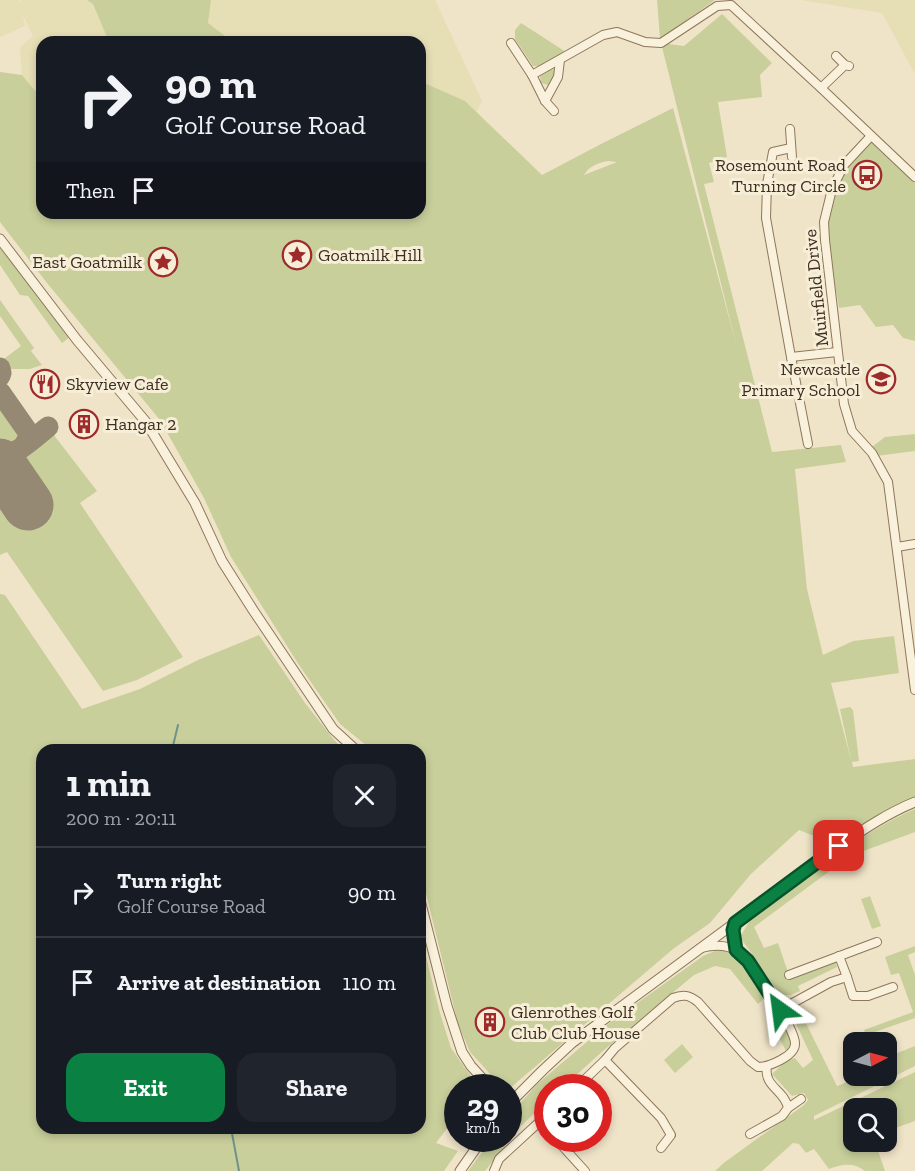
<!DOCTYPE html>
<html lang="en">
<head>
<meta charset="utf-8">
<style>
	body { margin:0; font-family:"Zilla Slab",serif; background:#20242c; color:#f1f3f6; height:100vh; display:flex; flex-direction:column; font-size:22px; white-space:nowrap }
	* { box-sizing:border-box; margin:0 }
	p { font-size:20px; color:#9ea1a6 }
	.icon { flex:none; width:33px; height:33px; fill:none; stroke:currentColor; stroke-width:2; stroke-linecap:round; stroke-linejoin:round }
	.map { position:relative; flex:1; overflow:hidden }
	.drawer { position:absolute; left:36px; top:744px; width:390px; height:390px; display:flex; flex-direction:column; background:#171b24; border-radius:18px; box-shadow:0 3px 9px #0003 }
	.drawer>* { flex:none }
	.top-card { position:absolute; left:36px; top:36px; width:390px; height:183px; border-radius:18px; box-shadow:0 3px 9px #0003; background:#171b24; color:#f1f3f6; overflow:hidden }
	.needle { width:39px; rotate:84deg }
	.controls { position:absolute; left:843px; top:1032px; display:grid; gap:12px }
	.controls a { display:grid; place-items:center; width:54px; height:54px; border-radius:12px; background:#171b24; box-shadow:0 3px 9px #0003; font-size:30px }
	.speed { position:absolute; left:444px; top:1074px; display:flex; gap:12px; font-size:30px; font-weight:700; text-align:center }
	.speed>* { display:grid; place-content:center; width:78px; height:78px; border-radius:50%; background:#171b24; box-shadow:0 3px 9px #0003; line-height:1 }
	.speed small { font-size:15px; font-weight:400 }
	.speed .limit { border:9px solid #d22; background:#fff; color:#111 }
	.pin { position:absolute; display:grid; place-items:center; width:51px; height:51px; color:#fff; margin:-26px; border-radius:12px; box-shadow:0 3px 9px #0006 }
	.me { position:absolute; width:66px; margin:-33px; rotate:329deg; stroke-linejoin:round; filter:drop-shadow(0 0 4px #0008) }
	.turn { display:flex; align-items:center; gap:21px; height:126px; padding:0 30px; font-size:27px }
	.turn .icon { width:78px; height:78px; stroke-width:2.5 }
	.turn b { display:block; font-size:42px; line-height:51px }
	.then { display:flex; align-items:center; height:57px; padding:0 30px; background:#0003; gap:12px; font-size:22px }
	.round { display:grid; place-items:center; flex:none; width:63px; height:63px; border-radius:18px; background:#20242c }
	.head { display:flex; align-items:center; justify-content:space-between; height:102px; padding:0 30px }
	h1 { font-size:36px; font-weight:800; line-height:45px }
	.cta { display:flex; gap:12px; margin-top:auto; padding:12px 30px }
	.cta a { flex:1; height:69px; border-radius:18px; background:#0b8043; color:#fff; font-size:24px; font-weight:800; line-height:69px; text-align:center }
	.cta a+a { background:#20242c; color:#f1f3f6 }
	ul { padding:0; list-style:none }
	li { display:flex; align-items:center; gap:18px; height:90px; padding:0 30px; border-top:2px solid #363941 }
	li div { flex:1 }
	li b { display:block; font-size:22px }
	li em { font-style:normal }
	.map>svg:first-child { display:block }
</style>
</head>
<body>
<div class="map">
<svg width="915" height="1171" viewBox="0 0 915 1171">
	<rect width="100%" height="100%" fill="#f0e4c8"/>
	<g fill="#e6deb5">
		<polygon points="0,0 19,0 20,4 21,0 87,0 93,4 109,42 42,42 42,99 22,75 20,47 33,36 23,15 25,26 0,37"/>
		<polygon points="211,0 435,0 482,101 476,112 465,101 420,81 420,42 233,42 208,23"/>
		<polygon points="801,0 915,0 915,74 882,13"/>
	</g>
	<g fill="#c9cf9b" fill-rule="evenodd">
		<polygon points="87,0 211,0 208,23 233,42 109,42 93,4"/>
		<polygon points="657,0 715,0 660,39"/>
		<path d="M722,14L772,63L760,75L762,97L718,102L727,157L709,163L714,182L704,184L772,452L841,445L846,462L795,469L807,589L823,655L853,641L894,636L899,673L831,683L851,760L840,709L850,707L853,710L859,761L852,762L853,767L915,759V802L839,846L799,830L751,874L710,923L673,949L509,1089L508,1088L502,1087L470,1052L458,1024L420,869V750H372L340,724L299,665L231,557L204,498L160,420L47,283L0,222V72L22,75L42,99V213H420V81L465,101L542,175L603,143L673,108L736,344L661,43L684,46ZM608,161L617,162L584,175C589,166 598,163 608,161Z"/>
		<polygon points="521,23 566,52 541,66 533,66 515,39 515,30"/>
		<polygon points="551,69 555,70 553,78 548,85 541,83 540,76"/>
		<polygon points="871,136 915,177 915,341 903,338 893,325 876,327 860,305 839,308 824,222 844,165"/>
		<polygon points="0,247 70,337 62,343 28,296 20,295 0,265"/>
		<polygon points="0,300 34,348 31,351 42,365 30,369 5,369 0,362 21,346 0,316"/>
		<path d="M0,404L22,437C18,447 9,449 0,447Z"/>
		<path d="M50,430L97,491L80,503L183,657L137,680L103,691L7,552L0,555V498L13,516L34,501C29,492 13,475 13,466C13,461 15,459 16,456Z"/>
		<polygon points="915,434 915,451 876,456 872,450 872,447 885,437"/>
		<polygon points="0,594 5,595 82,709 140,689 198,660 259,635 305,703 335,741 344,750 42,750 42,1128 420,1128 420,932 440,1013 451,1048 478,1086 478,1087 458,1088 457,1115 436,1143 458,1151 444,1171 0,1171"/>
		<path d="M915,809V832L850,856L754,927L764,948L778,943L789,975L834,958L837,967L798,986L800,991L791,995H780L740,937L749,922C802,881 853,836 915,809Z"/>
		<polygon points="870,896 881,926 872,929 861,899"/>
		<polygon points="915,946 915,952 908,955 915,975 915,1018 866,1035 864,1030 913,1012 899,973 891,975 885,957"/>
		<polygon points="727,950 736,953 770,993 758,1004 730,969 715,966 694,975 604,1050 563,1087 548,1088 547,1101 520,1127 485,1171 468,1171 492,1139 508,1138 509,1117 536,1085 608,1024 703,956 715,951"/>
		<path d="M795,1001L837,1086L855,1079L854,1076H886L887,1057L915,1046V1066L814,1116V1120L915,1072V1121L887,1131L886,1108H854V1142H875L885,1171H865C854,1162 842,1164 829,1169L814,1149L806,1153L799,1144L793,1143L762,1171H715L725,1162L804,1105L808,1100L804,1093L792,1096L772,1074L787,1060L795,1058L803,1068L813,1060L792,1015L791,1008Z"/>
		<polygon points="780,1010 795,1040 788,1055 769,1018"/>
		<polygon points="682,1044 693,1057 675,1073 664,1060"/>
	</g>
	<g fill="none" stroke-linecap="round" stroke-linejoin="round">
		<g stroke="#6f938a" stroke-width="2">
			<polyline points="172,750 178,725"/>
			<polyline points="231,1128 239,1171"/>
		</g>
		<g stroke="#968974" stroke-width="21">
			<polyline points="0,368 1,373 0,376"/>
			<polyline points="0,392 28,432 28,438 25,444"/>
			<path d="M0,455C17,456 35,437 48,427"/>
			<path d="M11,480C6,469 7,461 15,452"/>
		</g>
		<polyline stroke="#968974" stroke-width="51" points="0,464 28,505"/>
		<g stroke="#8d765c" stroke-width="10">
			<g id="minor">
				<polyline points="511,43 532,75 603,35 617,32 645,42 661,43 717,6 731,5 821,88 915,177"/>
				<polyline points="836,56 845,65 849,66"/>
				<polyline points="532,75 545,101 554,111"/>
				<polyline points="821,88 845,65"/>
				<polyline points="545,101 558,77 560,60"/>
				<polyline points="790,129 792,157"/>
				<polyline points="871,136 844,165 832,189 824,222 825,240 844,404 852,431 872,453 888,482 915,690"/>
				<polyline points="791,148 773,152 767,184 766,218 791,357 808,444"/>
				<polyline points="791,357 837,352"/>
				<polyline points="897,547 915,544"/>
				<polyline points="735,923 733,930 736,950"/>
				<polyline points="839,956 847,977"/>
				<polyline points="789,975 877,942"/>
				<polyline points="780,1010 831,982 847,977 853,996 868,996 893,987"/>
				<polyline points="605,1060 661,1118 671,1135 661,1148"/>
				<path d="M576,1088L605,1060L615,1048L673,998C683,994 689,995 698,1002L750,1061L758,1067C769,1067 795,1056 795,1044C796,1030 750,958 737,951C726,944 713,945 701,948"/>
				<polyline points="788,1108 801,1099"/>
				<polyline points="540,1121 548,1130"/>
				<path d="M750,1134L782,1116L788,1108C785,1090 763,1087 767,1066"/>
				<polyline points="555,1138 585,1171"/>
				<polyline points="494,1171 499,1159 548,1114"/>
			</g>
		</g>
		<g stroke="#8d765c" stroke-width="11">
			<g id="tertiary">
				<polyline points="0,239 77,340 146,422 195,503 222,561 253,610 333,729 356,750"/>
				<polyline points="420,900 447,1006 462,1052 471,1066 491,1088"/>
				<path d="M508,1105L543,1070L572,1043L839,846C864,829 888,813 915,802"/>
				<polyline points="460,1171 483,1138"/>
			</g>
		</g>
		<use href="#minor" stroke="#faf1dc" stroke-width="8"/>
		<use href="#tertiary" stroke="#faf1dc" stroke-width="9"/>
	</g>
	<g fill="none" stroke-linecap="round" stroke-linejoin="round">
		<g stroke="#07532c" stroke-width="15">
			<polyline id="route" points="780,1010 748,961 736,950 733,930 735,923 839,846"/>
		</g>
		<use href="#route" stroke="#0b8043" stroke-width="10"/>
	</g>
	<defs>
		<g id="bus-ring" transform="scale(1.5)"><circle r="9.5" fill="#f7eed8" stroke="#9e2a2b" stroke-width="1.5"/><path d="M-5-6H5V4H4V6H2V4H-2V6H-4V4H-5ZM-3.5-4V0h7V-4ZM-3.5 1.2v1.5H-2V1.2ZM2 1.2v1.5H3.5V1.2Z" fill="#9e2a2b"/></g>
		<g id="sight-ring" transform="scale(1.5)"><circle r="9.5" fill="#f7eed8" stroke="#9e2a2b" stroke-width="1.5"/><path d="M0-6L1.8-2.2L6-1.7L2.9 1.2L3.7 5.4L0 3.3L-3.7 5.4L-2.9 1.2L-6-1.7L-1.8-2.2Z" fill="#9e2a2b"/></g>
		<g id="school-ring" transform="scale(1.5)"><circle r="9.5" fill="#f7eed8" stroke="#9e2a2b" stroke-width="1.5"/><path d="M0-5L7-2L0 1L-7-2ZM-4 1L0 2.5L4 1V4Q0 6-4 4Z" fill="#9e2a2b"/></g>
		<g id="restaurant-ring" transform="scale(1.5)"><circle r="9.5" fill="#f7eed8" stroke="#9e2a2b" stroke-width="1.5"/><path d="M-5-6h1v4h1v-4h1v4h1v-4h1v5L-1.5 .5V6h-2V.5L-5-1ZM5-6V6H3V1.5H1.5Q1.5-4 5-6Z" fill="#9e2a2b"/></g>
		<g id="building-ring" transform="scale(1.5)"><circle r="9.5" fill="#f7eed8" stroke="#9e2a2b" stroke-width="1.5"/><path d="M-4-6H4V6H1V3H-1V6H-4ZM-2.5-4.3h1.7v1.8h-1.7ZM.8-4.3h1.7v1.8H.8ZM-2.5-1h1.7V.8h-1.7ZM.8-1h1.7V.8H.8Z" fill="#9e2a2b"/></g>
	</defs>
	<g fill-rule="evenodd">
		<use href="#bus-ring" x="867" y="175"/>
		<use href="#sight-ring" x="297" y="255"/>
		<use href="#sight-ring" x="163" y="262"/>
		<use href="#school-ring" x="881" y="379"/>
		<use href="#restaurant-ring" x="45" y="384"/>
		<use href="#building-ring" x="84" y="424"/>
		<use href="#building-ring" x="490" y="1022"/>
	</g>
	<g text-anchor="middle" stroke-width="6" stroke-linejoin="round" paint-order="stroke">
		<g font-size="18" fill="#3d2e20" stroke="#f7eed8" text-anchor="start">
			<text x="846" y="171" text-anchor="end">Rosemount Road<tspan x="846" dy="21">Turning Circle</tspan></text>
			<text x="318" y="261">Goatmilk Hill</text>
			<text x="142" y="268" text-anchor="end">East Goatmilk</text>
			<text x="860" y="375" text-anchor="end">Newcastle<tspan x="860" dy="21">Primary School</tspan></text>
			<text x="66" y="390">Skyview Cafe</text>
			<text x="105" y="430">Hangar 2</text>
			<text x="511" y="1018">Glenrothes Golf<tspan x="511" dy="21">Club Club House</tspan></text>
		</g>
		<g font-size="18" fill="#3d2e20" stroke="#f7eed8">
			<text transform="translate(816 288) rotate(-96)" y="6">Muirfield Drive</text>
		</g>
	</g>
</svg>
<div class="controls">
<a><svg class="needle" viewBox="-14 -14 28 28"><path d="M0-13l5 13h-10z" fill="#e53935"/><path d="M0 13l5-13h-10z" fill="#9ea1a6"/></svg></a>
<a><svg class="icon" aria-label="search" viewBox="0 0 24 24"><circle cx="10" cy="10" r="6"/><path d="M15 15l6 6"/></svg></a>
</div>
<div class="speed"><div>29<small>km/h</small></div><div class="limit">30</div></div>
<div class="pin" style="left:839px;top:846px;background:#d93025"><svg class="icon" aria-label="arrive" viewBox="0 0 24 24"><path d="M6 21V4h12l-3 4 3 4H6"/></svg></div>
<svg class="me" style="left:780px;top:1010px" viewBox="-20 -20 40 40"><path d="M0-17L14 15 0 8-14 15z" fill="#0b8043" stroke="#fff" stroke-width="4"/></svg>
<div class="top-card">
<div class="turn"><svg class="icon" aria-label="right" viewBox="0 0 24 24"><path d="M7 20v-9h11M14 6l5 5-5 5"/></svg><div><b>90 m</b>Golf Course Road</div></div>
<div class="then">Then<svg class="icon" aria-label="arrive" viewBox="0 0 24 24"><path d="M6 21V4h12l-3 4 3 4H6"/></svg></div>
</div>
<section class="drawer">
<div class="head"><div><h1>1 min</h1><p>200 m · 20:11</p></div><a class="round"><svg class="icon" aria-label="close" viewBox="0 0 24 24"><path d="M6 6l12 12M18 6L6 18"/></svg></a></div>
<ul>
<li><svg class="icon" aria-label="right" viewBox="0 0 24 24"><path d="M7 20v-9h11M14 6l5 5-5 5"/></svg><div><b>Turn right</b><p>Golf Course Road</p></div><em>90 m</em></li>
<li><svg class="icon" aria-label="arrive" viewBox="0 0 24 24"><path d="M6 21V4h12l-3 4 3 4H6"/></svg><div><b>Arrive at destination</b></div><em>110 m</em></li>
</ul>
<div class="cta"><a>Exit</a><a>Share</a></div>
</section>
</div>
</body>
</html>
